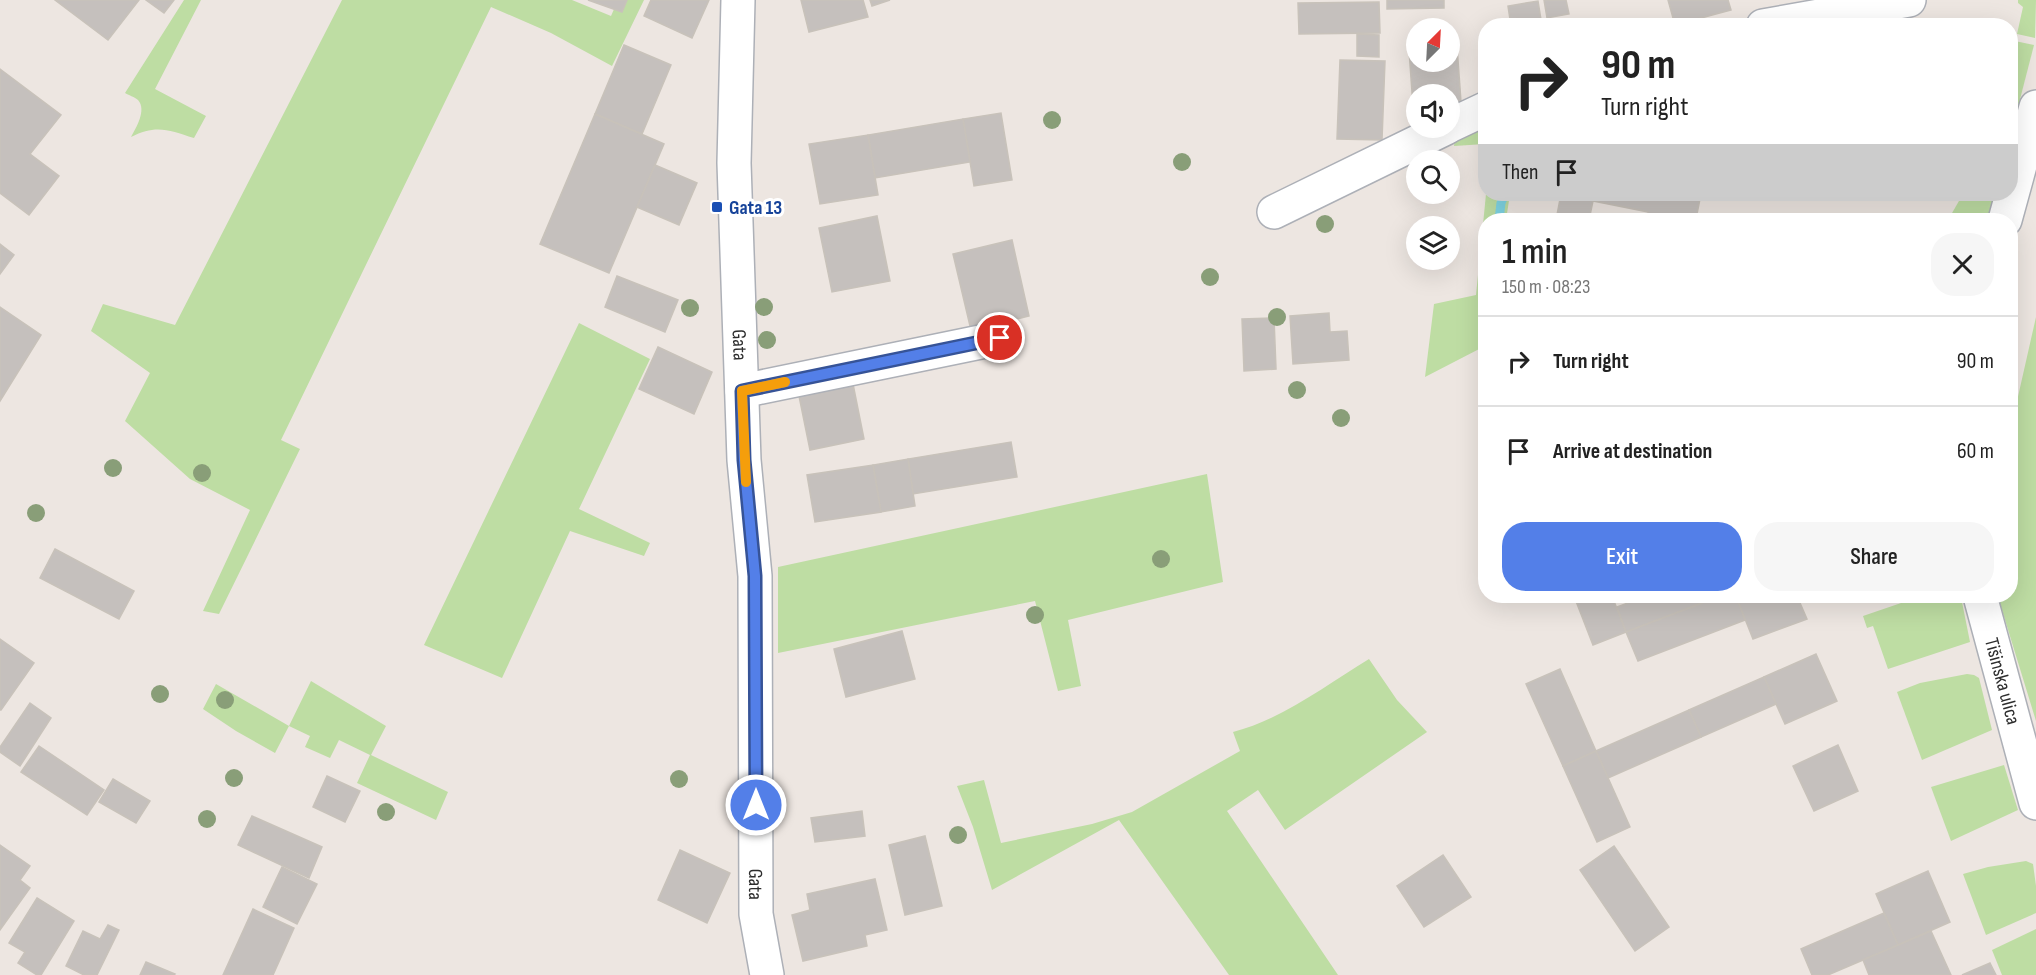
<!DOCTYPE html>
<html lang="en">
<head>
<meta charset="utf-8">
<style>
	body { margin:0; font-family:"Sofia Sans Condensed",sans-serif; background:#f6f6f6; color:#222; height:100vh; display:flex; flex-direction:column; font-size:22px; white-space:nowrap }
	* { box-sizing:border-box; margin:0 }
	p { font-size:20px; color:#767676 }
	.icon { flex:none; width:33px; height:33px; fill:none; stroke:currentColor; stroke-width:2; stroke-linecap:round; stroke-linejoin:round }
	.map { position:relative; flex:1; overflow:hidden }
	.drawer { position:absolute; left:1478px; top:213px; width:540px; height:390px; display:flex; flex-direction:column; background:#fff; border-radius:24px; box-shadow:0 6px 24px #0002 }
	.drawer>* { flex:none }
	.top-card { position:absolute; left:1478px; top:18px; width:540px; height:183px; border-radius:24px; box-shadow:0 6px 24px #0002; background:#fff; color:#222; overflow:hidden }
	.needle { width:39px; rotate:24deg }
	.tools { position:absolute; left:1406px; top:18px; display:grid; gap:12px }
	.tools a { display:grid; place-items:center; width:54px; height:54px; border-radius:50%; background:#fff; box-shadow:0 6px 24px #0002; font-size:30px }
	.pin { position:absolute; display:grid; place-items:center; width:51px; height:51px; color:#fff; margin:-26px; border:3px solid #fff; border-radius:50%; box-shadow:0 2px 6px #0007 }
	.me { position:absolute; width:66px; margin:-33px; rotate:0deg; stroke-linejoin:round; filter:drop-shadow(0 0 4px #0008) }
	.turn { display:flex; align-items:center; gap:21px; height:126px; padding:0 24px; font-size:27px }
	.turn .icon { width:78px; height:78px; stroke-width:2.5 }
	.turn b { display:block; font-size:42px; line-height:51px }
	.then { display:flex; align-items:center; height:57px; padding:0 24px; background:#0003; gap:12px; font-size:22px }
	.round { display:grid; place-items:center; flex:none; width:63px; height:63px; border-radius:24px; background:#f6f6f6 }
	.overview { display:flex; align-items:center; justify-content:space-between; height:102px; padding:0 24px }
	h1 { font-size:36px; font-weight:600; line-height:45px }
	.cta { display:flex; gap:12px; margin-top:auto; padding:12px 24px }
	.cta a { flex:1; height:69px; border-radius:24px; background:#537fe8; color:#fff; font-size:24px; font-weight:600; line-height:69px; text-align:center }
	.cta a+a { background:#f6f6f6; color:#222 }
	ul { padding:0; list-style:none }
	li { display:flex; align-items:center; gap:18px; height:90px; padding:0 24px; border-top:2px solid #e0e0e0 }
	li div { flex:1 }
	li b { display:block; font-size:22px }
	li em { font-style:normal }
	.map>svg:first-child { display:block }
</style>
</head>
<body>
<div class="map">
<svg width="2036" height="975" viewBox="0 0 2036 975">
	<rect width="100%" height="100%" fill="#ede6e1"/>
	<g fill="#bedda3">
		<path d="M184,0H201L155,89L206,116L194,138C169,130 156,124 131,137C136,128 147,110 138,100C135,97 128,95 125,93Z"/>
		<polygon points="342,0 572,0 611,16 618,0 644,0 612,66 551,33 491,7 281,440 300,449 219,614 203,611 250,510 190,479 125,421 150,373 91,331 103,304 175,325"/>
		<polygon points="2018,0 2036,0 2035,38 2017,34 2023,7 2018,3"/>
		<polygon points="2010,40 2034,45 2010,138"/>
		<polygon points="1485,116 1485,144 1454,146 1456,130"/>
		<polygon points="1486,194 1510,194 1506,220 1485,220 1485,346 1425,377 1434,304 1476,295"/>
		<polygon points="1963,194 1995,194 1988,220 1948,220"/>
		<polygon points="2036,317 2036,721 1998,597 2010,596 2010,432"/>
		<polygon points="579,323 650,359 579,509 650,543 644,556 570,531 502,678 424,645"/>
		<polygon points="1207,474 1223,582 1068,620 1081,686 1058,691 1035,601 778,653 778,567"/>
		<polygon points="1955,600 1962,602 1970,642 1888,669 1873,626 1867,628 1863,616 1904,602"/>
		<path d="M1369,659L1397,700L1427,732L1285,830L1258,790L1227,811L1338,975H1229L1119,820L992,890L973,827L957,786L984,780L1001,843L1092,824L1132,812L1240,751L1233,732C1283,719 1326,685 1369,659Z"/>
		<polygon points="1967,674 1974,675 1979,678 1992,730 1922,760 1897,692 1920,683"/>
		<polygon points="311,681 386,726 371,755 448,792 436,820 357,783 370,755 339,740 330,758 305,747 310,736 289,726 275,753 236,731 203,709 216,684 289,726"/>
		<polygon points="2004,765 2018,810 1951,841 1931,787"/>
		<polygon points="2026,861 2033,864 2036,886 2036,913 1986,935 1963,874 1988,867"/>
		<polygon points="2036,929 2036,975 2002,975 1992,950"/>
	</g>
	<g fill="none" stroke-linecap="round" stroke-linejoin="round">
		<polyline stroke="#7fd4e3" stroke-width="9" points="1499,220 1501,203 1505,194"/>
	</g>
	<g fill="#c5c0bd" stroke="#c8c2ba" stroke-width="1.5">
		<polygon points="55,0 139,0 108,40"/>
		<polygon points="146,0 174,0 164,13"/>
		<polygon points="588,0 627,0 622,12"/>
		<polygon points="651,0 709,0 692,38 644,16"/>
		<polygon points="801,0 863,0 868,17 809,32"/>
		<polygon points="870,0 890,0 872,6"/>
		<polygon points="1387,0 1444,0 1444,8 1387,9"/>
		<polygon points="1544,0 1566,0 1569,14 1547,18"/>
		<polygon points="1668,0 1728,0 1731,10 1675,25"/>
		<polygon points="1538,1 1542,26 1511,26 1508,6"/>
		<polygon points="1379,2 1380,33 1299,34 1298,3"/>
		<polygon points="1357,34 1379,35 1379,57 1357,56"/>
		<polygon points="624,45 671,65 642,134 595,114"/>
		<polygon points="1457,46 1461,102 1449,103 1449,94 1416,94 1416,106 1413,106 1409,50 1416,50 1416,62 1449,62 1449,47"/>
		<polygon points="1340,60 1385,61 1382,140 1337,139"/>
		<polygon points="0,69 61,115 30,154 59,176 29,215 0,193"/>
		<polygon points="1001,113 1012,180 974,186 963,119"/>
		<polygon points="595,114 664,144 609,273 540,244"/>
		<polygon points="963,119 970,162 875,178 868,135"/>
		<polygon points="868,135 878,195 820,204 809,144"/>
		<polygon points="655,165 697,183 679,225 637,207"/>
		<polygon points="1561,194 1701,194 1697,214 1673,220 1649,220 1648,212 1593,201 1589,220 1556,220"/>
		<polygon points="877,216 890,281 832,292 819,228"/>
		<polygon points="1012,240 1029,316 971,330 953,254"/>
		<polygon points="0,244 14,255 0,274"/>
		<polygon points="617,276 678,300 665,332 605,307"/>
		<polygon points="0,307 41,335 0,401"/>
		<polygon points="1329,313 1330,332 1347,331 1349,360 1293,364 1290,316"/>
		<polygon points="1274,318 1276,369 1244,371 1242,319"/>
		<polygon points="658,347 712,372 694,414 639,389"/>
		<polygon points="853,384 864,439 810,450 799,396"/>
		<polygon points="1011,442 1017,477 913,494 908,459"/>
		<polygon points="908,459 915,506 881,512 873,465"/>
		<polygon points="873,465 881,512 815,522 807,475"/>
		<polygon points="55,549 134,591 119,619 40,578"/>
		<polygon points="1574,596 1612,596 1626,632 1593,645"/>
		<polygon points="1647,596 1707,596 1709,600 1626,632 1617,607"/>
		<polygon points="1721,596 1736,596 1745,620 1638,661 1626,632"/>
		<polygon points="1736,596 1797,596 1807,619 1753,639"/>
		<polygon points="902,631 915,679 846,697 834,649"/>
		<polygon points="0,639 34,663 1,710 0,710"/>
		<polygon points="1816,654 1837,701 1785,724 1764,677"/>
		<polygon points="1560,669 1596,751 1563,766 1526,684"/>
		<polygon points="1764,677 1776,704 1701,737 1689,710"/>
		<polygon points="30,703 51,718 20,766 0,752 0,747"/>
		<polygon points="1689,710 1701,737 1608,778 1596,751"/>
		<polygon points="1838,745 1858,791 1814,811 1793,766"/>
		<polygon points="39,746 104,790 87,815 21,772"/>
		<polygon points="1596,751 1630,827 1597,842 1563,766"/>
		<polygon points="327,776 360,791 345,822 313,807"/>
		<polygon points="113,779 150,801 136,823 99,802"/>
		<polygon points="862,811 865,836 815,842 811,818"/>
		<polygon points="252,816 322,847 309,878 238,845"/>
		<polygon points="925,836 942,906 905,915 889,845"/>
		<polygon points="0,845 30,866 20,880 30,888 0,930"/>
		<polygon points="1614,846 1669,927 1635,951 1580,870"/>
		<polygon points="680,850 730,873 707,923 658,900"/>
		<polygon points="1443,855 1471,897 1424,927 1397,886"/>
		<polygon points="282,867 317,884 297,924 263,907"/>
		<polygon points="1928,871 1950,922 1898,945 1876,894"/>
		<polygon points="875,879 887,930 865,935 867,946 803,961 792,915 810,910 807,894"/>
		<polygon points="37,898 74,921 41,975 37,975 18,963 25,952 9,943"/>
		<polygon points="253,909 294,928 273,975 223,975"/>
		<polygon points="1884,913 1898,945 1828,975 1812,975 1801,949"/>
		<polygon points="108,925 119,930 97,975 84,975 66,966 83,931 100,939"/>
		<polygon points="1931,931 1951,975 1869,975 1863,960"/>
		<polygon points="146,962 175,974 174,975 140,975"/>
		<polygon points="1990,963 1996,975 1962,975"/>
	</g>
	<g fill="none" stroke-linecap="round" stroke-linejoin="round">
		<g stroke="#adb0b7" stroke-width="36">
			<g id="minor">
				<path id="s1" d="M738,0L734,163L744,460L755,576L756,914L767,975"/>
				<polyline points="1763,26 1909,0"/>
				<polyline points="1449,126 1485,109"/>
				<polyline points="1274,212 1446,128"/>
				<polyline points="2005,220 2036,107"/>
				<polyline points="742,391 1000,338"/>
				<path id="s2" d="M1980,596L2036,803"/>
			</g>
		</g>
		<use href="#minor" stroke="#fff" stroke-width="33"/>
	</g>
	<g fill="#899e78">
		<circle cx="1052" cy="120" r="9"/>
		<circle cx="1182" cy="162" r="9"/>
		<circle cx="1325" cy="224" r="9"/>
		<circle cx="1210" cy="277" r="9"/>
		<circle cx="764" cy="307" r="9"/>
		<circle cx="690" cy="308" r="9"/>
		<circle cx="1277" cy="317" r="9"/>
		<circle cx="767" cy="340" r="9"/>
		<circle cx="1297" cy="390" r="9"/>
		<circle cx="1341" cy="418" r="9"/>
		<circle cx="113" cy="468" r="9"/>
		<circle cx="202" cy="473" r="9"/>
		<circle cx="36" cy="513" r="9"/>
		<circle cx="1161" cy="559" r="9"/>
		<circle cx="1035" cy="615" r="9"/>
		<circle cx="160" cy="694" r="9"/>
		<circle cx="225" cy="700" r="9"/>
		<circle cx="234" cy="778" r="9"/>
		<circle cx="679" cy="779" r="9"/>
		<circle cx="386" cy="812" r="9"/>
		<circle cx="207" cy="819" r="9"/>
		<circle cx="958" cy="835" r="9"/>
	</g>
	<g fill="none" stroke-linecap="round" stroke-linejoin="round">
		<g stroke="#365397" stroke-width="15">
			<polyline id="route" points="756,805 755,576 744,460 742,391 1000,338"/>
		</g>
		<use href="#route" stroke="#537fe8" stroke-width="10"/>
		<polyline stroke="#f59e0b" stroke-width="10" points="746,482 742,391 785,382"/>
	</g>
	<rect fill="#1a4fb4" stroke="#fff" stroke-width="2" x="711" y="201" width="12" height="12" rx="3"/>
	<g text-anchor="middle" stroke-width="6" stroke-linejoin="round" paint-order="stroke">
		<g font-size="20" font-weight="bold" fill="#164399" stroke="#fff" text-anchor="start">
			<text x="729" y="214">Gata 13</text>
		</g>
		<g font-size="20" fill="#2d2d2d" stroke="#fff">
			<text dy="7" stroke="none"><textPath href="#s1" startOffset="345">Gata</textPath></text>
			<text dy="7" stroke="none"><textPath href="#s2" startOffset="88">Tišinska ulica</textPath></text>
			<text dy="7" stroke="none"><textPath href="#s1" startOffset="885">Gata</textPath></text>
		</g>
	</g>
</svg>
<div class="tools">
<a><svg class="needle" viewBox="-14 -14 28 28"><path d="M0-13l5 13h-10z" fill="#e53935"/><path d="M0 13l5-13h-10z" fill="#767676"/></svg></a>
<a><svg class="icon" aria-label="sound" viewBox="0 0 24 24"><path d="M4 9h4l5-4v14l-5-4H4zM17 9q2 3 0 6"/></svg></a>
<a><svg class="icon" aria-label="search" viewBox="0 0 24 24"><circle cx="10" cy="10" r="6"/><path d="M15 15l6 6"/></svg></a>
<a><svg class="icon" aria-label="layers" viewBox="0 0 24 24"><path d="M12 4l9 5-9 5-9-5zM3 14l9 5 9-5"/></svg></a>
</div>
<div class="pin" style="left:1000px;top:338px;background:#d93025"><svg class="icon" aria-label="arrive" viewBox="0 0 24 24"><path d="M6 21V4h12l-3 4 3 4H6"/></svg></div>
<svg class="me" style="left:756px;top:805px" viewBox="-20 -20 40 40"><circle r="17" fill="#537fe8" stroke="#fff" stroke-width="3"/><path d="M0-11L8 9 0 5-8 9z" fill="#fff"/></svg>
<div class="top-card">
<div class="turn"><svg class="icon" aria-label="right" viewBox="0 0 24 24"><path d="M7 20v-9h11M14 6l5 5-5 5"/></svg><div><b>90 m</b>Turn right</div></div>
<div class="then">Then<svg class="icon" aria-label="arrive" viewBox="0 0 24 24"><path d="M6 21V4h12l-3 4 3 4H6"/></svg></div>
</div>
<section class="drawer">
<div class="overview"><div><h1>1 min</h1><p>150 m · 08:23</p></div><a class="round"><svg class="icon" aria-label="close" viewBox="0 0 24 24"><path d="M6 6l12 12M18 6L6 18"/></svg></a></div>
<ul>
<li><svg class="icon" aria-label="right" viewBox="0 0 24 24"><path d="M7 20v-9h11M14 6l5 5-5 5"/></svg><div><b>Turn right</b></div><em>90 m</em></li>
<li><svg class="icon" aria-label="arrive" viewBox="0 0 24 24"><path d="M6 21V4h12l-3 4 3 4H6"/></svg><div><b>Arrive at destination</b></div><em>60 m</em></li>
</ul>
<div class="cta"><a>Exit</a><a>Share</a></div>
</section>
</div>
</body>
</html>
